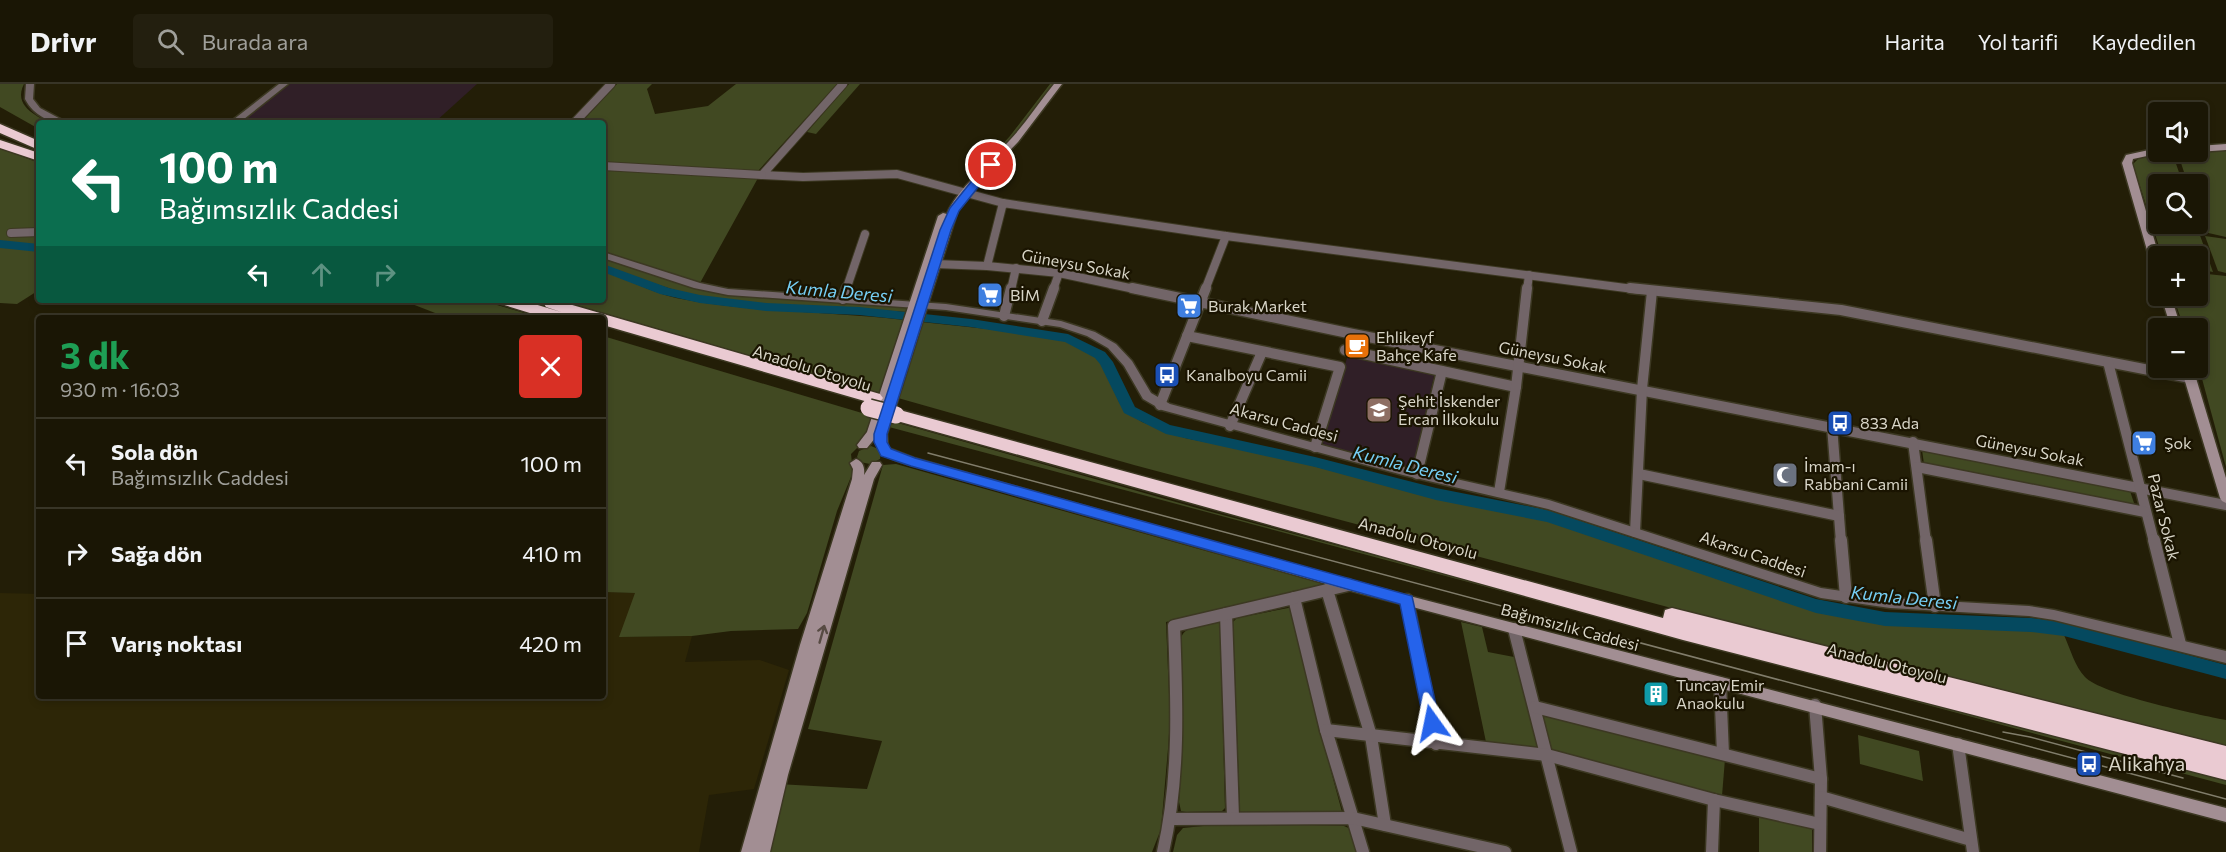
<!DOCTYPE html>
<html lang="tr">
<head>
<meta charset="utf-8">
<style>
	body { margin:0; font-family:Commissioner,sans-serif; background:#231f0f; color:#f1f3f6; height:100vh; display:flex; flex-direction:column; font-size:22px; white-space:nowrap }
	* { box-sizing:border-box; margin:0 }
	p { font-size:20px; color:#9f9f9a }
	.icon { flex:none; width:33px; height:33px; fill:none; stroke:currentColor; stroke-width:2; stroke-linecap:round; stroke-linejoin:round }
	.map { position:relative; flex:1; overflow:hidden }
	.details { position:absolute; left:36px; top:231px; width:570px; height:384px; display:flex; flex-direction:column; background:#1a1605; border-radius:6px; box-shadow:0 3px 9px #0003,0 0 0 2px #383527 }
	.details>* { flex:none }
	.top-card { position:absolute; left:36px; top:36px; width:570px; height:183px; border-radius:6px; box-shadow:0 3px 9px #0003,0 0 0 2px #383527; background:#0b6e4f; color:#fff; overflow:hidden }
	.tools { position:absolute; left:2148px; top:18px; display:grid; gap:12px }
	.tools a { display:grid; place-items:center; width:60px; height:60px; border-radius:6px; background:#1a1605; box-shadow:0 3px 9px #0003,0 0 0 2px #383527; font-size:30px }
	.pin { position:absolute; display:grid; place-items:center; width:51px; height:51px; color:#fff; margin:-26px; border:3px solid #fff; border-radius:50%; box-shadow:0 2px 6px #0007 }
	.me { position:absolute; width:66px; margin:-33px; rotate:348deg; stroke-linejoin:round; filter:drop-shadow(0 0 4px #0008) }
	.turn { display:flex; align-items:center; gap:21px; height:126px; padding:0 24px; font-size:27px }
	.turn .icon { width:78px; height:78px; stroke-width:2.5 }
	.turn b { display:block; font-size:42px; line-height:51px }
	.lanes { display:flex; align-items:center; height:57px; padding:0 24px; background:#0003; justify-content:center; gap:30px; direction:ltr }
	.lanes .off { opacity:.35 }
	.round { display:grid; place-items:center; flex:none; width:63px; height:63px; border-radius:6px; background:#231f0f }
	.head { display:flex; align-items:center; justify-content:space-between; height:102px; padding:0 24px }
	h1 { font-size:36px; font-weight:700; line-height:45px; color:#1e9e55 }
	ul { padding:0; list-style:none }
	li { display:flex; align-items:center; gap:18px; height:90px; padding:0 24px; border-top:2px solid #383527 }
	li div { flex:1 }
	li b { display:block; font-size:22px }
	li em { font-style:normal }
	header { display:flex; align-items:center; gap:36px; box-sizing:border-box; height:84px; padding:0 30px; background:#1a1605; border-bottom:2px solid #383527 }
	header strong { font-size:28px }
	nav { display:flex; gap:33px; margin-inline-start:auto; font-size:21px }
	.search { width:420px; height:54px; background:#231f0f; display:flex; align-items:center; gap:15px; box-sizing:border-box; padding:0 21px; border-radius:6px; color:#9f9f9a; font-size:22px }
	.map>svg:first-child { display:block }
</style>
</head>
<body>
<header>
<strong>Drivr</strong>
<div class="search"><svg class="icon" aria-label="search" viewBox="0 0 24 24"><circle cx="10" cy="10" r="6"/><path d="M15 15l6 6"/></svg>Burada ara</div>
<nav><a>Harita</a><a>Yol tarifi</a><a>Kaydedilen</a></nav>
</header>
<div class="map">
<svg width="2226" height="768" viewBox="0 0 2226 768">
	<rect width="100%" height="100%" fill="#231e07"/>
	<polygon fill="#2d2607" points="603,508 636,509 620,553 692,552 685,578 760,576 789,586 754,705 709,711 699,768 0,768 0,509 39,510 39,612 603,612"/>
	<g fill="#301f27">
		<polygon points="290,0 477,0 434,39 239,39"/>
		<polygon points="1352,272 1431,289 1434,292 1413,384 1320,360 1347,274"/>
	</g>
	<g fill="#414922">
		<path d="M0,0H24C13,21 35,32 51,39H39V45L0,23Z"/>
		<polygon points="617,0 652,0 647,5 655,30 708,22 736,0 837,0 758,87 758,94 700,199 603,167 603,39 581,39"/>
		<polygon points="849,0 860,0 816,50 807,48"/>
		<polygon points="1050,0 1056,0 1015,54 968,105 964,103 1010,52"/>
		<polygon points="0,64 39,79 39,206 17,220 0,219"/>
		<polygon points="2226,66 2226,153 2204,148 2198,129 2198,100 2188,100 2178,70"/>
		<polygon points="2173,71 2183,100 2158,100 2158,140 2196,140 2213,188 2198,185 2198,172 2162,172 2133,80 2140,73"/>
		<polygon points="2205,152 2226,155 2226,189 2218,187"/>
		<path d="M603,173L712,205L909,220L907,228C842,223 774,225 709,214C672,208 638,193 603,181Z"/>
		<path d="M603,187C627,195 651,208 676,214C751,229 828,227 904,236L880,309L559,216H603Z"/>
		<polygon points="2198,189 2226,192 2226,383 2198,280 2198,244 2184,244 2173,212 2198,212"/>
		<polygon points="384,216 480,216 542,234 448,234 412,220 391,220"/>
		<path d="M921,238L1024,249L1067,256L1096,271L1102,279L1119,318L1127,328L1142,338L1185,354L1270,371L1427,411L1554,436L1808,524C1839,532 1871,539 1903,541C1957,545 2011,542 2064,551C2070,564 2075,583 2085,593C2100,610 2200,631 2226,636V663L1694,530L1134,381L898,314Z"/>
		<polygon points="603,252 872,332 862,359 851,370 853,388 837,427 807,529 798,545 731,547 692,552 619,553 635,509 603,508"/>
		<polygon points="891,337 1204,426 2226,697 2226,701 889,343"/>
		<polygon points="871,362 881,366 880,375 870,380 860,378 857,373 859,367"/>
		<polygon points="1922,366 2130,407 2135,422 1924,380"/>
		<polygon points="896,380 1327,501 1166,538 1170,634 1168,665 1161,745 1152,768 760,768 778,700 867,705 882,657 808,645 883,381"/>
		<polygon points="1288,524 1292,524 1317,635 1342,728 1240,729 1233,538 1237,534"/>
		<polygon points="1461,538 1482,543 1488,568 1514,573 1538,664 1486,658"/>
		<path d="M1211,539H1220L1225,724L1222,727L1186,728L1181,727L1179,718L1182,653L1180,558C1182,542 1198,543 1211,539Z"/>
		<polygon points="1541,627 1725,675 1722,712 1551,665"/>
		<polygon points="1858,651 1919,667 1923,697 1860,680"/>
		<polygon points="1759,733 1812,744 1812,768 1759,768"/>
		<polygon points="1234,739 1344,742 1353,746 1357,768 1173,768 1177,751 1183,744"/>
	</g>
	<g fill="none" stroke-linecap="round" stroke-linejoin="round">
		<g fill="#05495f" fill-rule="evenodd">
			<polygon points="0,156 39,160 39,168 0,164"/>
			<polygon points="603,180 669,204 700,211 766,219 859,223 971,235 1068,250 1105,268 1113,278 1135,323 1170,341 1315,373 1436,404 1548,426 1816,515 1885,528 2031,534 2064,538 2226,581 2226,595 2064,552 2031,548 1885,542 1816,529 1547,438 1436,416 1315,383 1166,350 1124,329 1100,280 1095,274 1065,258 971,243 859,231 766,227 700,219 660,210 603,188"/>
		</g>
		<g stroke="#3c3822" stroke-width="10">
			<g id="minor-far2">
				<polyline points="843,0 762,91 803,93 897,90 1003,119"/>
				<polyline points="574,39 611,0"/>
				<polyline points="603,82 762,91"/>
				<polyline points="11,149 39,148"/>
				<polyline points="935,180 987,182"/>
				<polyline points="846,206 865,150"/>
				<polyline points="1011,206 1016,184"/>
				<polyline points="1053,206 1059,189"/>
				<polyline points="1139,206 1059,189 987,182 1003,119 1226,152 1641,206"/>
				<polyline points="1205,206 1226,152"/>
				<polyline points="1527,206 1529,191"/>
			</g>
		</g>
		<g stroke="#3c3822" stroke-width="13">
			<g id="minor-far1">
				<polyline points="1132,204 1353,250 2226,421"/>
				<polyline points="1630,204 1841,226 2190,294"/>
				<polyline points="843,215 847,204"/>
				<polyline points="1004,232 1011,204"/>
				<polyline points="1042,237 1054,204"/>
				<polyline points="1187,252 1340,283 1315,363"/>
				<polyline points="1345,266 1516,303"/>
				<polyline points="2108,278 2154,458"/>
				<polyline points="1160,321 1206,204"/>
				<polyline points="1230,342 1262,268"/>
				<polyline points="1832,342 1841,458"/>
				<polyline points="1913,358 1926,458"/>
				<polyline points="1917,383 2145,428"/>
				<polyline points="1417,390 1442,287"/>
				<polyline points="1639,390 1839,432"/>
				<polyline points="1499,408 1516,303 1527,204"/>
				<polyline points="1635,448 1642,305 1652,207"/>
			</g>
		</g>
		<g stroke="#3c3822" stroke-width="15">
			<g id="minor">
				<polyline points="1841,456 1846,513"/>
				<polyline points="1926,456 1935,522"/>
				<polyline points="2154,456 2180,560"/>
				<polyline points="1348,501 1327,506 1371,652 1385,741"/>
				<polyline points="1327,506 1294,514 1326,646 1363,768"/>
				<polyline points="1407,516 1436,660"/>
				<polyline points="1226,530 1233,733"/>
				<polyline points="1514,545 1571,768"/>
				<polyline points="1720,599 1723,670"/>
				<polyline points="1815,621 1821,695 1820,768"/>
				<polyline points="1535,623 1821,695"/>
				<polyline points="1326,646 1547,671 1714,716 1820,740"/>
				<polyline points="1958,660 1973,768"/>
				<polyline points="1821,713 1971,756"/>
				<polyline points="1171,735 1353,734 1505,768"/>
				<path d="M1163,768C1180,694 1177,618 1174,542L1294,514"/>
				<polyline points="1712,768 1714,716"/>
			</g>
		</g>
		<g stroke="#3c3822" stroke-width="3">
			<g id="tertiary">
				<path d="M26,0H34L33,15L40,24L68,39C50,39 34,32 25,15Z"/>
				<polygon points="279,0 288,0 239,39 229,39"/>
				<polygon points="603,168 700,199 728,205 946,220 1061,237 1095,248 1116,260 1132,277 1151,309 1170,320 1403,383 1549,416 1821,504 1890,514 2029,522 2054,526 2226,567 2226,579 2054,536 2029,532 1890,524 1821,514 1548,425 1403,391 1162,326 1143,315 1124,282 1108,264 1087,252 1060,243 946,226 728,211 694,204 603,174"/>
			</g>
		</g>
		<g stroke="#3c3822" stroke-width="3">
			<g id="secondary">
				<path d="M1054,0H1062L1018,58L982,95L958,126L887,350L888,364L914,374L1348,496L2226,724V738L1348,506L907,380C887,373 879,374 876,353L867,364H859L857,361L867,348L938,132L943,129L947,130C954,109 994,73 1010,56C1026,39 1039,18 1054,0Z"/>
				<polygon points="2226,60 2226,66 2198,68 2197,68 2198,62"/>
				<polygon points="2158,64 2158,68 2162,68 2161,69 2133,75 2132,79 2159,172 2158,190 2153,187 2122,79 2126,71"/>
				<polygon points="2161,212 2171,212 2181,244 2171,244"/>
				<polygon points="2181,284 2193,284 2226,394 2226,419 2222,417 2220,414"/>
				<path d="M856,375C863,377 865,384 864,391L872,378H880L882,381L874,395L788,691L770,768H741L800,561L852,395L853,385L850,379Z"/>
			</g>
		</g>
		<g stroke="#3c3822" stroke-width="3">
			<g id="motorway">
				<polygon points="0,40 39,57 39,66 0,49"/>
				<polygon points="0,56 39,69 39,77 0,64"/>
				<polygon points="496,216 521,216 561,228 546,223 544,220 546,217 555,216 880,310 883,314 880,318 868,318 603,241 603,234 579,234 569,231 571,234 546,234 498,219"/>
				<polygon points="896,325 1663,534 1665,526 1672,524 2226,662 2226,696 1683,556 890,335 887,331 890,327"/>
			</g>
		</g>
		<use href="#minor-far2" stroke="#726568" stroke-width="8"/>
		<use href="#minor-far1" stroke="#726568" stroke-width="10"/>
		<use href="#minor" stroke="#726568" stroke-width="12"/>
		<use href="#tertiary" fill="#726568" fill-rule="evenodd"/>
		<use href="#secondary" fill="#a28e93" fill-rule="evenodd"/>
		<use href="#motorway" fill="#eacad2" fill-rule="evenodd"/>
		<g stroke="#817d6b" stroke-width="1.5">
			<polyline points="928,369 2226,715"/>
			<polyline points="2003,648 2030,653 2183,694"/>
		</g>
		<g stroke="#3c3822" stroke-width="20" stroke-linecap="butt">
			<polyline id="motorway-bridge" points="869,324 896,331"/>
		</g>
		<use href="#motorway-bridge" stroke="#eacad2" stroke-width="17"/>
	</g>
	<defs><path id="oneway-shaft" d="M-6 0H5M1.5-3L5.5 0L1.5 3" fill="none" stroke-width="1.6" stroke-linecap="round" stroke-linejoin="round" transform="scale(1.5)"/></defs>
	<use stroke="#574b43" href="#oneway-shaft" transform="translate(822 550) rotate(-74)"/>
	<polygon fill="#2563eb" stroke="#184099" stroke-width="1.5" points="987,78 996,81 959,127 951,146 887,350 887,358 891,365 915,374 1412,512 1440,639 1438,644 1432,646 1426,644 1424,639 1400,520 911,382 881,372 874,358 874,350 940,146 950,124"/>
	<defs>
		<g id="supermarket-square" transform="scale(1.35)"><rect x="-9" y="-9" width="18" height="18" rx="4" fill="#3f7fe0" stroke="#1a1401"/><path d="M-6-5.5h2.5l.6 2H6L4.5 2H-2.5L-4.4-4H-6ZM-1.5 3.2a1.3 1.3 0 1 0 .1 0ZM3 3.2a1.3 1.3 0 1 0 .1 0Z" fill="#fff"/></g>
		<g id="cafe-square" transform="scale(1.35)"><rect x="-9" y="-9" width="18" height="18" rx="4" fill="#e8710a" stroke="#1a1401"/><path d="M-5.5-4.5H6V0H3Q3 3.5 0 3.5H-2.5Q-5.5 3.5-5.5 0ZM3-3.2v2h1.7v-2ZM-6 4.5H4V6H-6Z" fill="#fff"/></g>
		<g id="bus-square" transform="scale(1.35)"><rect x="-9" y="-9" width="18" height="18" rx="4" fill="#1a4fb4" stroke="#1a1401"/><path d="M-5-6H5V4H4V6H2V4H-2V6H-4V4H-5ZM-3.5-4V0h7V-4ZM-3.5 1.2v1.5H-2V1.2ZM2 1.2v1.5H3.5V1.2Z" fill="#fff"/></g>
		<g id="school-square" transform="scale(1.35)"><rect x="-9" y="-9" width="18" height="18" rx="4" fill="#8d6e63" stroke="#1a1401"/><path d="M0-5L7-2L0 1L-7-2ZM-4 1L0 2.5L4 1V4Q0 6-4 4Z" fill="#fff"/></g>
		<g id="mosque-square" transform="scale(1.35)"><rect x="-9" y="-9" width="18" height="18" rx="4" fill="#6b7280" stroke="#1a1401"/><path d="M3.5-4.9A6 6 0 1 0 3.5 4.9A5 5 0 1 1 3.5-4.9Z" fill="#fff"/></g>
		<g id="building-square" transform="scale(1.35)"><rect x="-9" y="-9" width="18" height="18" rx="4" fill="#0f9aa8" stroke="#1a1401"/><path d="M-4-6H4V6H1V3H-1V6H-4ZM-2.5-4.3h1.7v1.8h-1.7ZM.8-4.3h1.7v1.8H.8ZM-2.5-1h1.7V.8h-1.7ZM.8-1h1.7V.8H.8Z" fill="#fff"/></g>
	</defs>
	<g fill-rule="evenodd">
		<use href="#supermarket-square" x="990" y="211"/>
		<use href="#supermarket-square" x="1189" y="222"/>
		<use href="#cafe-square" x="1357" y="262"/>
		<use href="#bus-square" x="1167" y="291"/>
		<use href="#school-square" x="1379" y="326"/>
		<use href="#bus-square" x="1840" y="339"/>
		<use href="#supermarket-square" x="2144" y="359"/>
		<use href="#mosque-square" x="1785" y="391"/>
		<use href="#building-square" x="1656" y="610"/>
		<use href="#bus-square" x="2089" y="680"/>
	</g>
	<g text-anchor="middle" stroke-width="4.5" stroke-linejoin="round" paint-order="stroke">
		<g font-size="16" fill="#d9d6c8" stroke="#1a1401">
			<text transform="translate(1076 180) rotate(10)" y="6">Güneysu Sokak</text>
			<text transform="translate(1553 273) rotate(11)" y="6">Güneysu Sokak</text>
			<text transform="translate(812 284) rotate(17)" y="6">Anadolu Otoyolu</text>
			<text transform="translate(1284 338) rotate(15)" y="6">Akarsu Caddesi</text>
			<text transform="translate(2030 366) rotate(11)" y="6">Güneysu Sokak</text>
			<text transform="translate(2164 433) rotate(76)" y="6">Pazar Sokak</text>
			<text transform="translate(1418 454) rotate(15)" y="6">Anadolu Otoyolu</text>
			<text transform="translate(1753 470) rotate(19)" y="6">Akarsu Caddesi</text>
			<text transform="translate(1570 543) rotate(15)" y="6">Bağımsızlık Caddesi</text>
			<text transform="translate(1887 579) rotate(14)" y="6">Anadolu Otoyolu</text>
		</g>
		<g font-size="16" fill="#d9d6c8" stroke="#1a1401" text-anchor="start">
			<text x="1010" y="217">BİM</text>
			<text x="1208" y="228">Burak Market</text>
			<text x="1376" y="259">Ehlikeyf<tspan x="1376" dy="18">Bahçe Kafe</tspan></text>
			<text x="1186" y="297">Kanalboyu Camii</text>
			<text x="1398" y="323">Şehit İskender<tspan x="1398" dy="18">Ercan İlkokulu</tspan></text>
			<text x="1860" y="345">833 Ada</text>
			<text x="2164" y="365">Şok</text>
			<text x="1804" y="388">İmam-ı<tspan x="1804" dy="18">Rabbani Camii</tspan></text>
			<text x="1676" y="607">Tuncay Emir<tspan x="1676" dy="18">Anaokulu</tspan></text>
		</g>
		<g font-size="18" font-style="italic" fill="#76cff5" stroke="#1a1401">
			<text transform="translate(839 208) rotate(5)" y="6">Kumla Deresi</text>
			<text transform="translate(1405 381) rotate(14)" y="6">Kumla Deresi</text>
			<text transform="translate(1904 514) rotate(6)" y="6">Kumla Deresi</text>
		</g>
		<g font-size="20" fill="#d9d6c8" stroke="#1a1401" text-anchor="start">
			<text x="2108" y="687">Alikahya</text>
		</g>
	</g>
</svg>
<div class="tools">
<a><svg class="icon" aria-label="sound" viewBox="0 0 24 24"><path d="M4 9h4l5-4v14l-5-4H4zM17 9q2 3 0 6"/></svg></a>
<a><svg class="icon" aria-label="search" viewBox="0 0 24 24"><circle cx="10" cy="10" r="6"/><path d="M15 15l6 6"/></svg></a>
<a>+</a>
<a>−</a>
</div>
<div class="pin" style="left:991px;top:81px;background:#d93025"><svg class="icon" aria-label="arrive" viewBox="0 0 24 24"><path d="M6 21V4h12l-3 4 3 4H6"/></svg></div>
<svg class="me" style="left:1432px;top:639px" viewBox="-20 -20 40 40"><path d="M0-17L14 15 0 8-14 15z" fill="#2563eb" stroke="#fff" stroke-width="4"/></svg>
<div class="top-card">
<div class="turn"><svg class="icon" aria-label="left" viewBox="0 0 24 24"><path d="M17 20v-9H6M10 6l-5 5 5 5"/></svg><div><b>100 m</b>Bağımsızlık Caddesi</div></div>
<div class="lanes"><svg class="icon" aria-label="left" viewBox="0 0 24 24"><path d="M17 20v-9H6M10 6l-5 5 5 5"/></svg><svg class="icon off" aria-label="ahead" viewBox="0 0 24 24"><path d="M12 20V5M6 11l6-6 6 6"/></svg><svg class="icon off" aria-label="right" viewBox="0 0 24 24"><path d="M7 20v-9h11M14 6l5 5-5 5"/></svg></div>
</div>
<section class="details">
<div class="head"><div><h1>3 dk</h1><p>930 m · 16:03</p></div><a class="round" style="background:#d93025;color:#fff"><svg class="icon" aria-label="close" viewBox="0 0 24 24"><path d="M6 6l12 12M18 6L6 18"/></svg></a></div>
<ul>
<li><svg class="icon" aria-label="left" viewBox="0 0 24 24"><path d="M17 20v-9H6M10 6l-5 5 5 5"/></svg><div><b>Sola dön</b><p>Bağımsızlık Caddesi</p></div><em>100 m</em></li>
<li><svg class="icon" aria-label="right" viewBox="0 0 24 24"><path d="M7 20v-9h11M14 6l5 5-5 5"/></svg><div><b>Sağa dön</b></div><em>410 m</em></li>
<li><svg class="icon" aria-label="arrive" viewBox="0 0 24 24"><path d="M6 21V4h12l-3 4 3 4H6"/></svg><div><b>Varış noktası</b></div><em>420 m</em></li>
</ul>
</section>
</div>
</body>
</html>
